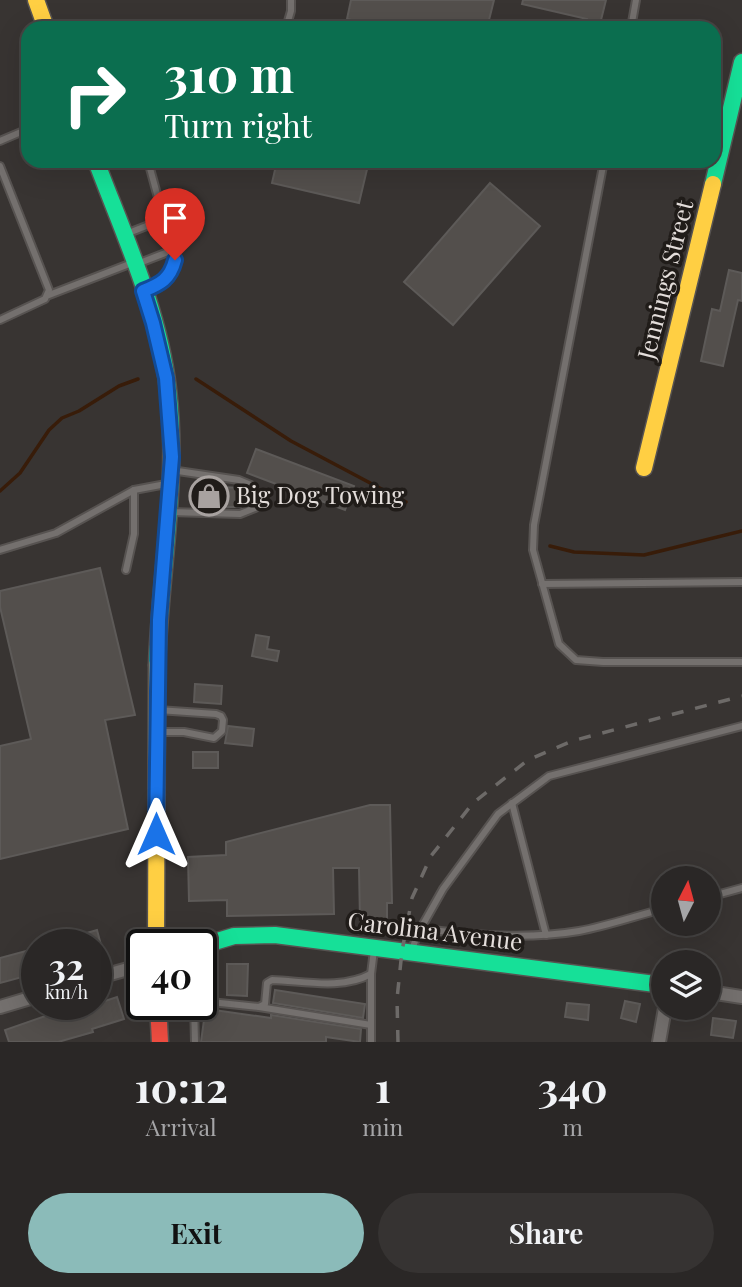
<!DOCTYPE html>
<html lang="en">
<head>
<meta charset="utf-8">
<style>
	body { margin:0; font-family:"Playfair Display",serif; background:#363332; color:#f1f3f6; height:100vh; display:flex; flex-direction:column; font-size:26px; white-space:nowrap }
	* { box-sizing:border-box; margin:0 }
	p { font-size:23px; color:#a5a5a7 }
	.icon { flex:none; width:38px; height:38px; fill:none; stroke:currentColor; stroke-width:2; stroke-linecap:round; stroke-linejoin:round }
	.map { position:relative; height:1042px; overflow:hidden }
	.panel { display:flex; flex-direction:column; background:#2a2726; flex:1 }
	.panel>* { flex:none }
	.hud { position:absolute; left:21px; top:21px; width:700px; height:147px; border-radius:21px; box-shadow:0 7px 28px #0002,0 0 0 2px #464443; background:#0b6e4f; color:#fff; overflow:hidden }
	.needle { width:46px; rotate:6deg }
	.tools { position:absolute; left:651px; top:866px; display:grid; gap:14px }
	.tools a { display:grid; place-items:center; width:70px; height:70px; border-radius:50%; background:#2a2726; box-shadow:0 7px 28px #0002,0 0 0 2px #464443; font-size:35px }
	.speed { position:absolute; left:21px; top:929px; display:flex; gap:14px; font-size:35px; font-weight:700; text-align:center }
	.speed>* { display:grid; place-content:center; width:91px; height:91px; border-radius:50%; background:#2a2726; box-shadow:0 7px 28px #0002,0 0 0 2px #464443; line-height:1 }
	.speed small { font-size:18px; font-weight:400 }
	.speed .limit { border:4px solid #111; border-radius:10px; background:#fff; color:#111 }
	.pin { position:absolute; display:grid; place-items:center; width:60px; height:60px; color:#fff; margin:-72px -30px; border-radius:50% 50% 50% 0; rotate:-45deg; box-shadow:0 0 7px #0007 }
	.pin .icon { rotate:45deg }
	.me { position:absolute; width:77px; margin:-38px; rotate:0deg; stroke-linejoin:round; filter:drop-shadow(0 0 5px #0008) }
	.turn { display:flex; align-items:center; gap:24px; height:147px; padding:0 28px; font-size:32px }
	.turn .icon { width:91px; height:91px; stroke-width:2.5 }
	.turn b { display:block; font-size:49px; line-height:60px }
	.eta { display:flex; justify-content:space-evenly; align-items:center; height:119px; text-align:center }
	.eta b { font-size:42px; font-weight:700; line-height:49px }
	.primary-button { display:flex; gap:14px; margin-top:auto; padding:14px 28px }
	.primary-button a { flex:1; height:80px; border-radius:42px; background:#8bbbb9; color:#111; font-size:28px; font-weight:700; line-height:80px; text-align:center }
	.primary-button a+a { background:#363332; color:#f1f3f6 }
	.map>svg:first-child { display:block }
</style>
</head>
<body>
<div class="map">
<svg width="742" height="1042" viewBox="0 0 742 1042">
	<rect width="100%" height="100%" fill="#383432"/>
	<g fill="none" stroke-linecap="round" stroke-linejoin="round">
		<g stroke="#381c09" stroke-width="3.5">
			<polyline points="196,379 291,441 406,502"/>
			<polyline points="0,491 20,473 49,430 62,418 79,411 119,386 138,379"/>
			<polyline points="550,546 574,552 644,555 742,531"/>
		</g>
	</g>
	<g fill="#534f4c" stroke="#5d5a58" stroke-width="2">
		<polygon points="351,0 494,0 487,28 448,21 447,28 369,28 370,24 347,19"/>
		<polygon points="523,0 606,0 599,28 586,25 587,19 522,4"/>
		<polygon points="277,161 369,161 359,203 272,183"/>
		<polygon points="490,183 540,226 453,325 404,282"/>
		<polygon points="729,270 742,273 742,301 738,300 723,366 701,361 712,309 720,311"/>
		<polygon points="256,449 354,486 345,510 247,473"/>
		<polygon points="196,486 242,488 241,507 195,507"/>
		<polygon points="100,568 135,715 105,720 128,829 0,859 0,746 31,739 0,607 0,591"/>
		<polygon points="256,635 269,637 267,649 279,651 277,661 252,656"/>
		<polygon points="195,684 222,686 221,704 194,702"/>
		<polygon points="228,726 254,729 252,746 225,743"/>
		<rect x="193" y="752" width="25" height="16"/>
		<polygon points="370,805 390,805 392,903 387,903 387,920 360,921 359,868 333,868 334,914 227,916 227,900 189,901 188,857 226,855 226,842"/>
		<polygon points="97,930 101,945 59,945 59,941"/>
		<polygon points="37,948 37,973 0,983 0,958"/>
		<polygon points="227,964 248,964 247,996 227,995"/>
		<polygon points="275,990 365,1004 363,1018 273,1003"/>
		<polygon points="117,997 124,1019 92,1029 93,1032 58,1042 9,1042 5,1030 57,1012 85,1005 96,1004"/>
		<polygon points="625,1001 640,1004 636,1022 621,1018"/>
		<polygon points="567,1003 589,1005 588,1020 565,1017"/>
		<polygon points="200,1008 271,1018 271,1015 361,1029 360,1042 326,1037 326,1042 201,1042 204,1020 200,1020"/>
		<polygon points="713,1018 736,1021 733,1038 711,1035"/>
	</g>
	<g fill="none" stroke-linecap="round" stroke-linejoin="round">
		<g stroke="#575351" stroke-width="10">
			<g id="lane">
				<polyline points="286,28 291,11 291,0"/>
				<polyline points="631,28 636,0"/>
				<polyline points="0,141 28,129"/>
				<polyline points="604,161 534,525 533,550 559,644 576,660 603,662 742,662"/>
				<polyline points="0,166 49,290 45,299 0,320"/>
				<polyline points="126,234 164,219"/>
				<polyline points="137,264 173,250"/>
				<path d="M145,290C162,283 170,278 175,260L148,161"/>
				<polyline points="49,295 132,263"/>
				<polyline points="170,512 240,514 255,508 255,496 251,485 239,480 171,470"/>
				<polyline points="0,550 56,533 134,490 166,484"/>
				<polyline points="126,570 134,534 134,490"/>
				<polyline points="542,584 742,582"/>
				<polyline points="158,710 216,714 221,716 223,720 222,731 214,738 184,732 158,732"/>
				<polyline points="512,803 546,935"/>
				<polyline points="709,897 742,888"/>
				<path d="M421,928C466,936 533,939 579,931C607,926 635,916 663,909"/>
				<polyline points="412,950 417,935 443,889 498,814 549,776 742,726"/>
				<path d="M201,1001L259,1007L265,1004L267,983L272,980C304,981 341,990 371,974"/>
				<polyline points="194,1004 195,1042"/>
				<polyline points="259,1007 371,1025"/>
				<polyline points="371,1042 371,974 374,950"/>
			</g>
		</g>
		<g stroke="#575351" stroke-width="16">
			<g id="street">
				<polyline points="96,978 142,965"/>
				<polyline points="709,992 742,997"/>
				<polyline points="0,1007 37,996"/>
				<polyline points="659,1042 665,1008"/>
			</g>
		</g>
		<g stroke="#575351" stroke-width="19">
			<g id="fast">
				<path d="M96,161C124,235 159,310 168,389C179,480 160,574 157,665"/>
				<polyline points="713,184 742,62"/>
				<polyline points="201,946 234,936 275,935 663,985"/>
			</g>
		</g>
		<g stroke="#575351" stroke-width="19">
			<g id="slow">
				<polyline points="36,0 46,28"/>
				<polyline points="644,468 713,184"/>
				<polyline points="156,945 157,665"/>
			</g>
		</g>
		<g stroke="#575351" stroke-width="19">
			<polyline id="jam" points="158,1004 160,1042"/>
		</g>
		<use href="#lane" stroke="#74706e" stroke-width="6"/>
		<use href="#street" stroke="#74706e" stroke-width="12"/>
		<use href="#fast" stroke="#16e098" stroke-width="16"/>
		<use href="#slow" stroke="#ffcf43" stroke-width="16"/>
		<use href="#jam" stroke="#f24e42" stroke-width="16"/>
		<polyline stroke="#6d6a68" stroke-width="3.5" stroke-dasharray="12 12" stroke-linecap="butt" points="398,1042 397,999 402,951 412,898 431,856 473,803 528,760 572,741 742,696"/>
	</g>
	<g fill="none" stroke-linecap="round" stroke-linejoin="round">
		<g stroke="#114b97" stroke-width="18">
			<path id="route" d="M156,834L159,620L172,457L166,378L153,323L143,291C161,284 170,279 175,260"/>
		</g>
		<use href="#route" stroke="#1a73e8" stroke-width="12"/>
	</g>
	<defs>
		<g id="shop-ring" transform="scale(2.0125)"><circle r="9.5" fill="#201c19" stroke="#a8a2a0" stroke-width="1.5"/><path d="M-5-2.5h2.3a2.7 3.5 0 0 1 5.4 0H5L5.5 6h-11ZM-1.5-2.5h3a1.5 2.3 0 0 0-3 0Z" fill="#a8a2a0"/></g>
	</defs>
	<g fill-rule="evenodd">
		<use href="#shop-ring" x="209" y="496"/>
	</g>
	<g text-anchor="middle" stroke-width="7" stroke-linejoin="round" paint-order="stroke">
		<g font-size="24" fill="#e4dedb" stroke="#201c19">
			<text transform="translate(666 280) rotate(-76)" y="8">Jennings Street</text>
			<text transform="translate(435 932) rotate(7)" y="8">Carolina Avenue</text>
		</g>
		<g font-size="24" fill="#e4dedb" stroke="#201c19" text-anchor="start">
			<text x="236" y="504">Big Dog Towing</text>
		</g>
	</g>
</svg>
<div class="tools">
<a><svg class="needle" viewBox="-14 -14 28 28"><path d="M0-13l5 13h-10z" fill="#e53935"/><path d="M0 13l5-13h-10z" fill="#a5a5a7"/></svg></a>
<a><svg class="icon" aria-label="layers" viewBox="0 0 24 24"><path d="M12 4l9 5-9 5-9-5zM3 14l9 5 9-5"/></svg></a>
</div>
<div class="speed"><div>32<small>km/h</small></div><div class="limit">40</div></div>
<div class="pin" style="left:175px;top:260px;background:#d93025"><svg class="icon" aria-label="arrive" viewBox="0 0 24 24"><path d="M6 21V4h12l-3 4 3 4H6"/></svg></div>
<svg class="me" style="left:156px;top:834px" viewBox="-20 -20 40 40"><path d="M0-17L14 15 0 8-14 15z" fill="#1a73e8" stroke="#fff" stroke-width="4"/></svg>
<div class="hud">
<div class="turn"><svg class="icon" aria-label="right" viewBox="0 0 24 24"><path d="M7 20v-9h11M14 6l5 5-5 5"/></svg><div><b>310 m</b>Turn right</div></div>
</div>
</div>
<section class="panel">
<div class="eta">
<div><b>10:12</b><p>Arrival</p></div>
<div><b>1</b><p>min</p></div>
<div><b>340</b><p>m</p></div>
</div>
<div class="primary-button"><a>Exit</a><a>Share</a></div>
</section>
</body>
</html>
